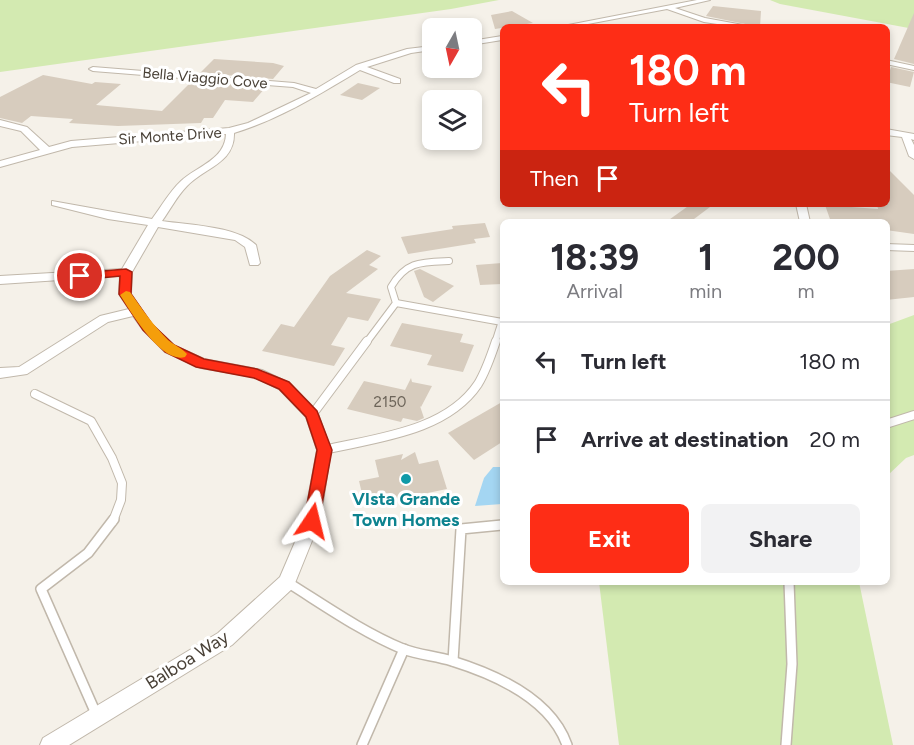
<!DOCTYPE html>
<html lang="en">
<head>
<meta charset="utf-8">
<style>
	body { margin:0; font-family:Figtree,sans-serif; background:#f2f2f3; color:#2b2b33; height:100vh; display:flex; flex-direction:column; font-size:22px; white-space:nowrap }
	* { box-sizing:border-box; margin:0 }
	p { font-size:20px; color:#7c7c81 }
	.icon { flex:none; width:33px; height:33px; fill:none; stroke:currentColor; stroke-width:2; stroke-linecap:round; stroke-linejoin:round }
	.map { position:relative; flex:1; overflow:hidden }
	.panel { position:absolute; left:500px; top:219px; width:390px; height:366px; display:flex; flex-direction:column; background:#fff; border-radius:9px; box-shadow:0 3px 9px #0003 }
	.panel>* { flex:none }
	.banner { position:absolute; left:500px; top:24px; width:390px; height:183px; border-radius:9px; box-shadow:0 3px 9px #0003; background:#fe2d16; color:#fff; overflow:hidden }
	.needle { width:39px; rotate:189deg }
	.tools { position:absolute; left:422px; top:18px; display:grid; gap:12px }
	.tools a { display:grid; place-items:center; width:60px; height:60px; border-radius:9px; background:#fff; box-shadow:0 3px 9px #0003; font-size:30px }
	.pin { position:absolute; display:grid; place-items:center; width:51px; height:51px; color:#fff; margin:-26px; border:3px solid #fff; border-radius:50%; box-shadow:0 2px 6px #0007 }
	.me { position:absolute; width:66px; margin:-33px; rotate:10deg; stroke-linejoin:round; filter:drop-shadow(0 0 4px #0008) }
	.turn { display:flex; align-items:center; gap:21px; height:126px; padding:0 30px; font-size:27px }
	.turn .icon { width:78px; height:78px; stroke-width:2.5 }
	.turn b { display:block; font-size:42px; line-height:51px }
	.then { display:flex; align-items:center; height:57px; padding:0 30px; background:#0003; gap:12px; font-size:22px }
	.eta { display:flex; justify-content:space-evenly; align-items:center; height:102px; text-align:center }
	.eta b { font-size:36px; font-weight:700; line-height:42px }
	.primary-button { display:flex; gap:12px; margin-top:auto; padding:12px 30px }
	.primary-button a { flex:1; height:69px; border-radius:9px; background:#fe2d16; color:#fff; font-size:24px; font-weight:700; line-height:69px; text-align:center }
	.primary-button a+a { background:#f2f2f3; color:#2b2b33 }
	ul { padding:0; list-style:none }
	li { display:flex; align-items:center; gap:18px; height:78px; padding:0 30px; border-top:2px solid #e1e1e2 }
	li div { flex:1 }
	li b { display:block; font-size:22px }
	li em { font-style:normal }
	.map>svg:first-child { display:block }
</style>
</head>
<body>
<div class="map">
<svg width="914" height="745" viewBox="0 0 914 745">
	<rect width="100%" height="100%" fill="#f5f1e9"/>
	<g fill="#d3eab1">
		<polygon points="0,0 499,0 451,9 0,72"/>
		<polygon points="770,0 914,0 914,29 780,4"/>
		<polygon points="914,315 914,455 906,458 887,476 887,325"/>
		<polygon points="599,582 859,582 893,745 619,745"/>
	</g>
	<polygon fill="#a4d6f2" points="493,467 502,467 502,504 475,506 484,478"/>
	<g fill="#d7ccbe">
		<polygon points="713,6 761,11 760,27 706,16"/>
		<polygon points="512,11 533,23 495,29 491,15"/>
		<polygon points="914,13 914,64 894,59"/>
		<polygon points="214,59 273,63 284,66 273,79 200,73"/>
		<polygon points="891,67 914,72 910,87 886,82"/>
		<polygon points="43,75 92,84 95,82 121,84 96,105 162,111 192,81 266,87 253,102 225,100 213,118 204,118 201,123 118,126 69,123 73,119 31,116 22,123 0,118 0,97"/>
		<polygon points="358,83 380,88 362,100 340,95"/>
		<polygon points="886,167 914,195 914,234 886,230 886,222 831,222 825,205 878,209 877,204 886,204"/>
		<polygon points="691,204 714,204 690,222 666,222"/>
		<polygon points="485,223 490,237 474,239 476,243 408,254 401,237 453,229 452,226"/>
		<polygon points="367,250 381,256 369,265 378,269 346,293 381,299 368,321 348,317 331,345 345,348 334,366 262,351 281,324 294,327 330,276"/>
		<polygon points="502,263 502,284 480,285 476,265"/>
		<polygon points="420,269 454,286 433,302 424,297 414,271"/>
		<polygon points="914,269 914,297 886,300 886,271"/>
		<polygon points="402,323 463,334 460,342 474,345 463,372 427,365 432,355 390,346"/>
		<polygon points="411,378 412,382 432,386 421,407 420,406 424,418 417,421 403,418 401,422 347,409 364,381 405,390"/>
		<polygon points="502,402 502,442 474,460 448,433"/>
		<polygon points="415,452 419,464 438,460 447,489 365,506 359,481 379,477 375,460 403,454 401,460"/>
	</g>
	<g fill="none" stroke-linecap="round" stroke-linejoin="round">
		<g stroke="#c1b8ab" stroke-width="8">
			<g id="service-far2">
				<polyline points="396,303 502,322"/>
				<path d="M366,343L396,303L391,287C406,261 421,262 449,261"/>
				<polyline points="495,343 502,321"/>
			</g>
		</g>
		<g stroke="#c1b8ab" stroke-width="10">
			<g id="service-far1">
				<polyline points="35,394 91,421 112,458 122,483 121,500 113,521"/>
				<polyline points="312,415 367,341"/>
				<polyline points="886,424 914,415"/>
				<path d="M324,450C375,438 446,432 478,384C486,371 491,356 496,341"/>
			</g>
		</g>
		<g stroke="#c1b8ab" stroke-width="12">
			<g id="service">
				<path d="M287,582C324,605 362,632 403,649C419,655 436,656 452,661C497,675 551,699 567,745"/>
				<polyline points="453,661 461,529 502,525"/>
				<polyline points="97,716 41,589 88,553 114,519"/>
				<polyline points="362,745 404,649"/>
				<polyline points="786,745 792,664 789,582"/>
			</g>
		</g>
		<g stroke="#c1b8ab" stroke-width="2">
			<g id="minor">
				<polygon points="697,0 710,0 675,8 705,18 754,27 737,27 704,22 667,9 572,27 558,27"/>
				<polygon points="502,36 502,40 471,45 471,41"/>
				<path d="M432,46V50L411,53L367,67L400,79V83H394L360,70C320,94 280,119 234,133C235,163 204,168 187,186C177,196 170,210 162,221C188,225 237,226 256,245L260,263L258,265H250L245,247L235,240L158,227L132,272L131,294L151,324L175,346L204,359L262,370L289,383L317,411L331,450L320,521L293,588L232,645L69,745H40L43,738L218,633L280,577L304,521L317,450L306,417L279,389L254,377L201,368L165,352L143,330L133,316L108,322L27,374L0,378V368L19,367L100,316L129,309L119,294L120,276L0,284V276L122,269L148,225L108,219L52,205V201L152,219C161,207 170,191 181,181C197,166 225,160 226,134L72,147L0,167V161L40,150L21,131L0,126V120L27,127L49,147L71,141L229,128L248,123L311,93L293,87L93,71L89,69L93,67L294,83L316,89L356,65L407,49Z"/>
				<polygon points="886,60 914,66 914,70 886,64"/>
				<polygon points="886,129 914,134 914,140 911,139 914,145 914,159 909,156 902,137 886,135"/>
				<polygon points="796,204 806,204 810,222 800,222"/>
				<polygon points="886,244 914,245 914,251 886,250"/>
			</g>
		</g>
		<use href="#service-far2" stroke="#fff" stroke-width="6"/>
		<use href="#service-far1" stroke="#fff" stroke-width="8"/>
		<use href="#service" stroke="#fff" stroke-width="9"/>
		<use href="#minor" fill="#fff" fill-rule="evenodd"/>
	</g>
	<polygon fill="#fe2d16" stroke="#a51d0e" stroke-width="1.5" points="126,269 132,272 131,294 152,324 174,345 204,359 257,369 289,382 317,411 332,450 318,526 312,528 306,526 304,521 317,450 306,417 279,389 254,378 196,367 165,352 143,330 119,294 120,276 80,280 74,276 80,273"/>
	<path fill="#f59e0b" d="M126,291L130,292C142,309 153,325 168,340C174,345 182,348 187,354L185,357C161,364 131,312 120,295Z"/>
	<circle fill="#0f9aa8" stroke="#fff" stroke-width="2" cx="406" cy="479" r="6"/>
	<g text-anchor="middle" stroke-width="6" stroke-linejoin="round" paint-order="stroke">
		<g font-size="15" fill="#494137" stroke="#fff">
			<text transform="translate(205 78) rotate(5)" y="5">Bella Viaggio Cove</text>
			<text transform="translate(170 136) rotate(-4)" y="5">Sir Monte Drive</text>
		</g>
		<g font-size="15" fill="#6c6459">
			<text x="390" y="407">2150</text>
		</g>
		<g font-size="18" font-weight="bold" fill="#0d838f" stroke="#fff">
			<text x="406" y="505">VIsta Grande<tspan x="406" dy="21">Town Homes</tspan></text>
		</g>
		<g font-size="18" fill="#494137" stroke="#fff">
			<text transform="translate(187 660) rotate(-32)" y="6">Balboa Way</text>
		</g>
	</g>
</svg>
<div class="tools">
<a><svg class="needle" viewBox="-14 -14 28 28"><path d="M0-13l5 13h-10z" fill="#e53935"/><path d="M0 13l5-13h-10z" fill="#7c7c81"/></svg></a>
<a><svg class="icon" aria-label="layers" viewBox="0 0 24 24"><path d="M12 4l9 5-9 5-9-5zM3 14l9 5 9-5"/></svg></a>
</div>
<div class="pin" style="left:80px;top:276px;background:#d93025"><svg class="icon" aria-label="arrive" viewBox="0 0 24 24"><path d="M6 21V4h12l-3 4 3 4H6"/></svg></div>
<svg class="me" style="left:312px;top:521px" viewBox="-20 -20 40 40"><path d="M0-17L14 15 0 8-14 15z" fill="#fe2d16" stroke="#fff" stroke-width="4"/></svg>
<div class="banner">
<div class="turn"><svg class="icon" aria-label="left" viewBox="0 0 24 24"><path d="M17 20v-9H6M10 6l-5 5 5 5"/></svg><div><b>180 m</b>Turn left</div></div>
<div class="then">Then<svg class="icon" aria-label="arrive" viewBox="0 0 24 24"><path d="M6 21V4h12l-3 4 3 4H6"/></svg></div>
</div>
<section class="panel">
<div class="eta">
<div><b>18:39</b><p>Arrival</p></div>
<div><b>1</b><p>min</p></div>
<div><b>200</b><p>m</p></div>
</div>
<ul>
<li><svg class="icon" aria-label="left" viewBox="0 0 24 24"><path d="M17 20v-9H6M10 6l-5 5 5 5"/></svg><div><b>Turn left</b></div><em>180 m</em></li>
<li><svg class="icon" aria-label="arrive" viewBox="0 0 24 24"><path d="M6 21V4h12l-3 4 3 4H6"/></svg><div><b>Arrive at destination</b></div><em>20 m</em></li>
</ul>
<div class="primary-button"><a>Exit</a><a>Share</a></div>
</section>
</div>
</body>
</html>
